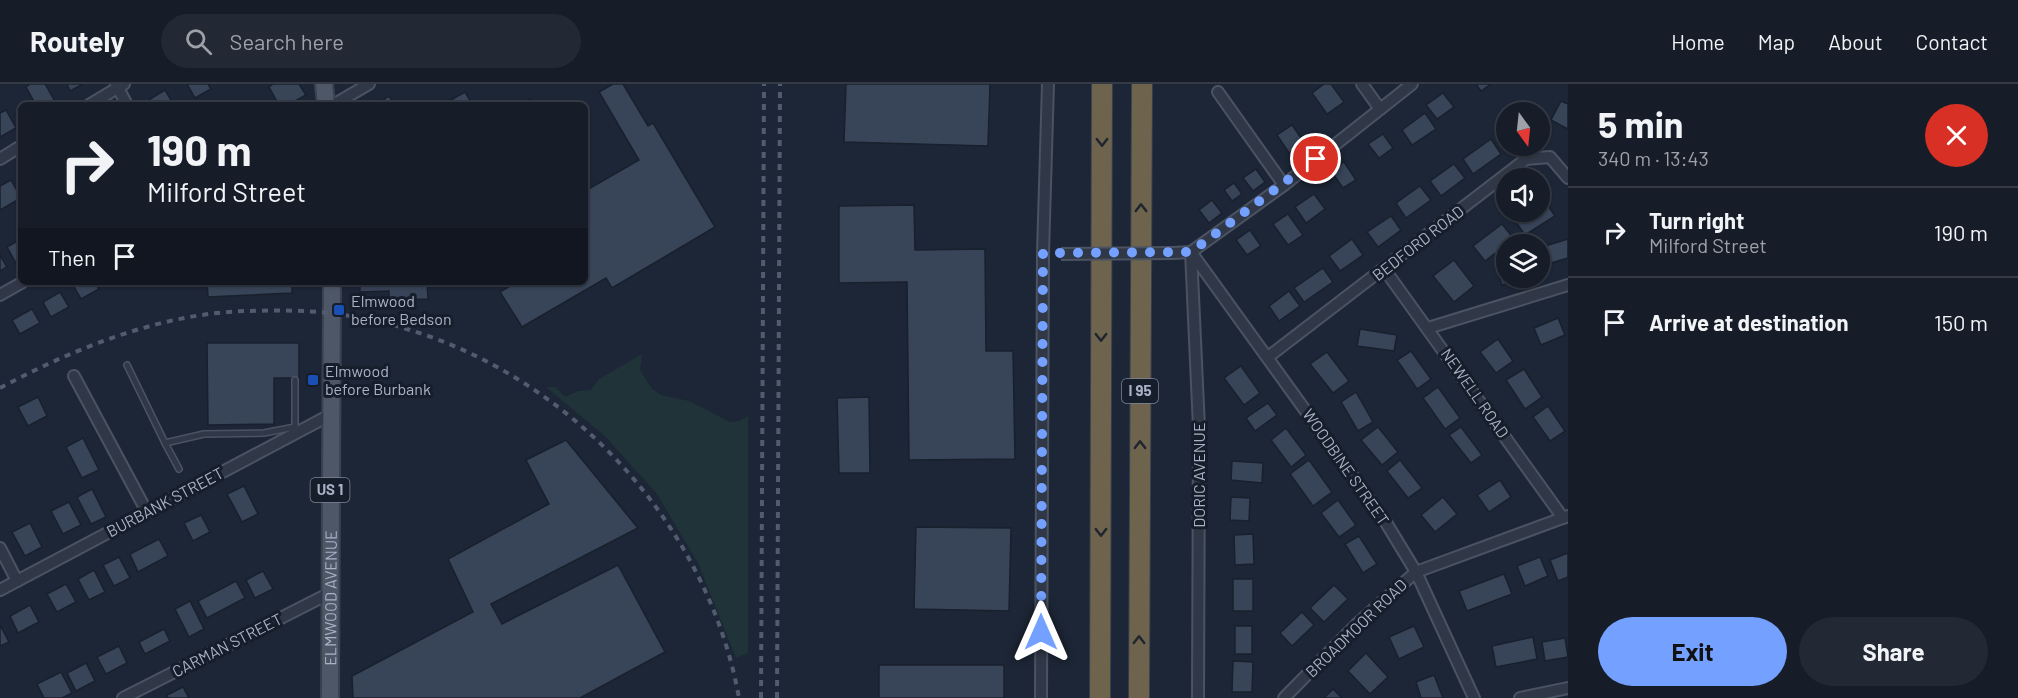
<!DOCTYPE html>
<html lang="en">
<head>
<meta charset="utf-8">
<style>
	body { margin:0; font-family:Barlow,sans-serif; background:#232934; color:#f1f3f6; height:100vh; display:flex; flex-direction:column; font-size:22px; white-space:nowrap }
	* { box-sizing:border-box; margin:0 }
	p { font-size:20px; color:#9ea1a8 }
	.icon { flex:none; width:33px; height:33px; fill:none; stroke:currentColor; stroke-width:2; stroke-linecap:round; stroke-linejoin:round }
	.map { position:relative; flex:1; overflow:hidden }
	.sheet { display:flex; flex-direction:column; background:#161c28; width:450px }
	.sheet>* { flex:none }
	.top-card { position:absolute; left:18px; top:18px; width:570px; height:183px; border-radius:9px; box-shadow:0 2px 4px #0004,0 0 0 2px #353a45; background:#161c28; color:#f1f3f6; overflow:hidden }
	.needle { width:39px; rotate:165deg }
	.fabs { position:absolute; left:1496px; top:18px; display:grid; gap:12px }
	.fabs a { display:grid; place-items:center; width:54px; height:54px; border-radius:50%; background:#161c28; box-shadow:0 2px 4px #0004,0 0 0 2px #353a45; font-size:30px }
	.pin { position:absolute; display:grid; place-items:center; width:51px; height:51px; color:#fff; margin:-26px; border:3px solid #fff; border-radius:50%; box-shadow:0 2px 6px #0007 }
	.me { position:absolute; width:66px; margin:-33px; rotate:0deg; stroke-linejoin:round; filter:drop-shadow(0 0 4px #0008) }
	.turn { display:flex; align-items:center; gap:21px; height:126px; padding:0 30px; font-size:27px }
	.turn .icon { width:78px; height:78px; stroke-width:2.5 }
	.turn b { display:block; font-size:42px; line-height:51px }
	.then { display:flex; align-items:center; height:57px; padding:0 30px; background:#0003; gap:12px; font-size:22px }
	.round { display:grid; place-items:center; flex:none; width:63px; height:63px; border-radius:32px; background:#232934 }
	.headline { display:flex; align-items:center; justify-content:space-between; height:102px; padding:0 30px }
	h1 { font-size:36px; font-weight:700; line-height:45px }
	.button { display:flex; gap:12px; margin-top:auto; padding:12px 30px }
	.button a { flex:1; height:69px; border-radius:36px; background:#74a1ff; color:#111; font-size:24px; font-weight:700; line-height:69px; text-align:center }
	.button a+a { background:#232934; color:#f1f3f6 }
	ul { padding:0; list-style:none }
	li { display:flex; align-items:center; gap:18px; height:90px; padding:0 30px; border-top:2px solid #353a45 }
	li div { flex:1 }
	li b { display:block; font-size:22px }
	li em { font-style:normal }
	header { display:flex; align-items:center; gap:36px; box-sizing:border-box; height:84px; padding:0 30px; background:#161c28; border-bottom:2px solid #353a45 }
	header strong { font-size:28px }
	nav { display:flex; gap:33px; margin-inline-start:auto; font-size:21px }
	.search { width:420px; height:54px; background:#232934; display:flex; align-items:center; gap:15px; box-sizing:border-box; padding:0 21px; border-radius:33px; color:#9ea1a8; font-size:22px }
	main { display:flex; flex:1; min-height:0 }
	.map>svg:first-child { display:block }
</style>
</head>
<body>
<header>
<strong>Routely</strong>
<div class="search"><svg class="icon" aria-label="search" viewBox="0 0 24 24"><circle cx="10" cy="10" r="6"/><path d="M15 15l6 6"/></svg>Search here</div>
<nav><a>Home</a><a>Map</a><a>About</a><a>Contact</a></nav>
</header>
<main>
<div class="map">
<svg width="1568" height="614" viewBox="0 0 1568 614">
	<rect width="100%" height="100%" fill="#1d2636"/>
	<polygon fill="#1f3338" points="642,270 640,286 652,305 661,311 689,317 730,338 739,337 748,332 748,569 736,574 698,479 657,410 606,353 546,303 556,303 565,313 578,307 591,306 599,295"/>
	<g fill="#384458" stroke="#18202d" stroke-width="1.5">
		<polygon points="30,0 45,0 57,21 36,21 26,3"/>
		<polygon points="67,0 83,0 70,7"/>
		<polygon points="187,0 208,0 211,5 195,14"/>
		<polygon points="273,0 299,0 306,11 288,21 279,21 269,3"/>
		<polygon points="613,0 623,0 648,42 653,39 715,143 612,204 606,194 522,243 500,208 517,198 585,198 585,107 639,76 599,8"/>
		<polygon points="846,0 990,0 988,62 844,58"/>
		<polygon points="1324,0 1331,0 1344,18 1327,30 1312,9"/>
		<polygon points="1476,0 1491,0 1481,7"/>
		<polygon points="165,6 174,21 153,21 150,15"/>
		<polygon points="465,8 473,21 442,21"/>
		<polygon points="1443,9 1454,23 1437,35 1426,21"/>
		<polygon points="389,12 395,21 376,21"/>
		<polygon points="530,15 534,21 520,21"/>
		<polygon points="1561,17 1568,20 1568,45 1551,36"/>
		<polygon points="6,26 16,44 0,53 0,29"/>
		<polygon points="1425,29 1436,45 1412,61 1402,46"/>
		<polygon points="1292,41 1304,58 1289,69 1277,51"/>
		<polygon points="1383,50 1393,64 1379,74 1368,60"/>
		<polygon points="1491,55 1501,70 1473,90 1463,75"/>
		<polygon points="1344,78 1356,96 1343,104 1331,87"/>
		<polygon points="1454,80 1465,94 1441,112 1430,97"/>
		<polygon points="1256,85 1265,98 1253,107 1243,94"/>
		<polygon points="11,96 21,114 0,126 0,102"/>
		<polygon points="1234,99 1242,110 1232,117 1224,106"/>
		<polygon points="1420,102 1431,116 1406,134 1396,119"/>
		<polygon points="1314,110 1325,125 1306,139 1295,123"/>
		<polygon points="1541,111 1555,132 1525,151 1511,131 1517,128 1539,128"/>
		<polygon points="1212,116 1222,129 1209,139 1199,126"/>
		<polygon points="914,121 915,166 985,165 986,267 1013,267 1015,375 909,376 907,198 839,199 839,122"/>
		<polygon points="1288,130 1303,151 1288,161 1273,140"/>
		<polygon points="1391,132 1401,146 1378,163 1367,148"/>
		<polygon points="1502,140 1514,155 1485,177 1473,162"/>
		<polygon points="1250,146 1261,162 1247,171 1236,156"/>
		<polygon points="21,155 21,178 17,181 7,163"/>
		<polygon points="1352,155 1363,171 1340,187 1329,172"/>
		<polygon points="1568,155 1568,174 1541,182 1539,164"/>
		<polygon points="0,171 7,183 0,187"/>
		<polygon points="1454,176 1474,202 1454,218 1433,192"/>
		<polygon points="1506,180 1506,194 1527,194 1502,201 1496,183"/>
		<polygon points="1323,184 1333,198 1304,218 1294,204"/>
		<polygon points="82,198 94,198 99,205 81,215 74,203"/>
		<polygon points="207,198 292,198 292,209 208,213"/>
		<polygon points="360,198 427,198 428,215 389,216 389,207 360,208"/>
		<polygon points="1289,207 1300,222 1279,237 1269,222"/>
		<polygon points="60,208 69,223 51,233 43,218"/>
		<polygon points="32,225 40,239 20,250 12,236"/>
		<polygon points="1558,234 1565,251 1541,261 1534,244"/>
		<polygon points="1360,245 1397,251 1394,267 1357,262"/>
		<polygon points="1498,255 1513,277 1496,289 1480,268"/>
		<polygon points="207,259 299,259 299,294 274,294 274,340 208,341"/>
		<polygon points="1411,267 1431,295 1417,305 1397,276"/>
		<polygon points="1327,268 1349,297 1333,309 1310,280"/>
		<polygon points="1241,282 1260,309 1244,321 1224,294"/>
		<polygon points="1524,285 1542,313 1525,325 1506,296"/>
		<polygon points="1438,303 1460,334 1445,345 1423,314"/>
		<polygon points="1356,308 1373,338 1358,347 1341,318"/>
		<polygon points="38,313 47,332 28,342 18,323"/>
		<polygon points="869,313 870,389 839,389 837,314"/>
		<polygon points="1268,319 1277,331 1255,347 1246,334"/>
		<polygon points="1548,322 1565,347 1550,357 1533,333"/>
		<polygon points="1378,343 1398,368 1382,381 1361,356"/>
		<polygon points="1461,343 1482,371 1471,379 1449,351"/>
		<polygon points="1286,344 1306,371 1291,383 1271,356"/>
		<polygon points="83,354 99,386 82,394 66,363"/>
		<polygon points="566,356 638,444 491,520 502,540 618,481 665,568 580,614 353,614 352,592 473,528 448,475 549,420 526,376"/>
		<polygon points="1309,376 1332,408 1313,422 1290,390"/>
		<polygon points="1400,376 1422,404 1408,414 1387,387"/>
		<polygon points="1232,377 1263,379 1262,399 1231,396"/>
		<polygon points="1500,396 1511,413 1489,428 1477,411"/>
		<polygon points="244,402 258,430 242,438 227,410"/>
		<polygon points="92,405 106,433 91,440 77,413"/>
		<polygon points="1231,413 1250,414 1249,437 1230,436"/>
		<polygon points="1443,413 1457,430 1435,448 1421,431"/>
		<polygon points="1338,416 1356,441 1339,453 1321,429"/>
		<polygon points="69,418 81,441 63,450 51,427"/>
		<polygon points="201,431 210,448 193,457 184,439"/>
		<polygon points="30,439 42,463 25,472 12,448"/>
		<polygon points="916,443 1011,444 1009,527 914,525"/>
		<polygon points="1253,450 1254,480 1235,481 1234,451"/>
		<polygon points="1359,452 1377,480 1363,489 1345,460"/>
		<polygon points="159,455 168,472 138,488 130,470"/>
		<polygon points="1568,469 1568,493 1558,497 1550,476"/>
		<polygon points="119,473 130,494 114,502 103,481"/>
		<polygon points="1540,473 1548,492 1525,502 1517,482"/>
		<polygon points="94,486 105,508 89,516 78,495"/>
		<polygon points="263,487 273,505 255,514 246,496"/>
		<polygon points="1504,490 1512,510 1467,527 1459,507"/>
		<rect x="1233" y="495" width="20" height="32"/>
		<polygon points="236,497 245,514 207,534 198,517"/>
		<polygon points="66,500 76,518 57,528 47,510"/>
		<polygon points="1334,501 1348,515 1324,538 1310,524"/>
		<polygon points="190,517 204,545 189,553 175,525"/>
		<polygon points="30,521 39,538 18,549 10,532"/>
		<polygon points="1302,528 1314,541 1292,562 1280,549"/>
		<polygon points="0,541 9,558 0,562"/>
		<rect x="1235" y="542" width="17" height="28"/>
		<polygon points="1414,542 1424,563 1399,575 1389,553"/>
		<polygon points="164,545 170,557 145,570 139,558"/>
		<polygon points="1533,553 1537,575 1496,583 1492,562"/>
		<polygon points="1565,554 1568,573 1545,577 1542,558"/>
		<polygon points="119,562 127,579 106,590 97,573"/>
		<polygon points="1366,569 1388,593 1370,610 1348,587"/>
		<polygon points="1233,577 1253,578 1252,608 1232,608"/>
		<polygon points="86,579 95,597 76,607 67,589"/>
		<rect x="879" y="581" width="125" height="33"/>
		<polygon points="61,588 72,609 62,614 44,614 37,600"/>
		<polygon points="1434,591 1443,614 1421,614 1416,598"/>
		<polygon points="183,603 189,614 168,614 167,611"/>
		<polygon points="1333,605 1342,614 1324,614"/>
	</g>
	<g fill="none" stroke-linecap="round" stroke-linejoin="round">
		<g stroke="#4b5362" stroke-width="8">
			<g id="lane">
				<polyline points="127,281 165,359 204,350 264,349 295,343"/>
				<polyline points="295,296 295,345"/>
				<polyline points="165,359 179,385"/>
			</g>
		</g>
		<g stroke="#4b5362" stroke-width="14">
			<g id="street">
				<polyline points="116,0 127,21"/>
				<polyline points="1362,0 1380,25"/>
				<polyline points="1218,8 1284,101"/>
				<polyline points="89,21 124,0"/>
				<polyline points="333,21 369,0"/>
				<polyline points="0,75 21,62"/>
				<polyline points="1191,168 1385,437 1416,488 1474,614"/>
				<polyline points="1191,168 1199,344 1198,614"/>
				<polyline points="1173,169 1191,168 1284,101 1412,0"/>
				<polyline points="1385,186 1563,434"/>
				<polyline points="0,211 23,198"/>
				<polyline points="1428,244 1568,201"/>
				<polyline points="1268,273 1526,75 1550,73 1568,94"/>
				<polyline points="74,292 147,428"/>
				<polyline points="0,464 17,497"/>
				<polyline points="0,506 330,331"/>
				<polyline points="123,614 330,509"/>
				<polyline points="1041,614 1043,169 1048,0"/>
				<polyline points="1284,614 1358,539 1416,488 1568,432"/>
				<polyline points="1520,614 1568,604"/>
			</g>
		</g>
		<g stroke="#3a4250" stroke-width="20">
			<g id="primary">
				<polyline points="324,0 326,21"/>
				<path id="s1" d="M330,614L332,198"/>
			</g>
		</g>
		<g stroke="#38404e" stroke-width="22">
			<g id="highway">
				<polyline points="1100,614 1102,0"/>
				<polyline points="1139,614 1142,0"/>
			</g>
		</g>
		<use href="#lane" stroke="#303847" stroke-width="5"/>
		<use href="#street" stroke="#303847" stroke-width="10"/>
		<use href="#primary" stroke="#4e5768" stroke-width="16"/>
		<use href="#highway" stroke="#6e634d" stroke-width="20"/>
		<g stroke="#525c6f" stroke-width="4" stroke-dasharray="6 6" stroke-linecap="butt">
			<path d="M0,304C75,264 162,229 247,227C283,226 321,226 356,233C546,266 705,425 739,614"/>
			<polyline points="761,614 764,0"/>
			<polyline points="777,614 780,0"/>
		</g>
		<g stroke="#4b5362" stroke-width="14" stroke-linecap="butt">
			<polyline id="street-bridge" points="1061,170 1173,169"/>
		</g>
		<use href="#street-bridge" stroke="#303847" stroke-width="10"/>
	</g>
	<defs><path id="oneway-chevron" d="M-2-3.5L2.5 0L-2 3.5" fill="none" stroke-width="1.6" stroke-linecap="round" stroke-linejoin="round" transform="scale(1.5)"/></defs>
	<g stroke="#1f252e">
		<use href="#oneway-chevron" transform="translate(1102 58) rotate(90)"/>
		<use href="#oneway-chevron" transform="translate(1141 124) rotate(-90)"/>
		<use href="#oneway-chevron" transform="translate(1101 253) rotate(90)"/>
		<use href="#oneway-chevron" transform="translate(1140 361) rotate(-90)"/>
		<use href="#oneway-chevron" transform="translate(1101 448) rotate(90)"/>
		<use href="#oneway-chevron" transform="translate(1139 556) rotate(-90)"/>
	</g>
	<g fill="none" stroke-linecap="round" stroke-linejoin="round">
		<polyline stroke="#74a1ff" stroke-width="10" stroke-dasharray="0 18" points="1041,548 1043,169 1191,168 1316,75"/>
	</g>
	<g fill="#1a4fb4" stroke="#161e2b" stroke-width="2">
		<rect x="333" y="220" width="12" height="12" rx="3"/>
		<rect x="307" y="290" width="12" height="12" rx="3"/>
	</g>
	<g text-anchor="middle" stroke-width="6" stroke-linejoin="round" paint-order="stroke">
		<g fill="#161e2b" stroke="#7e8697" stroke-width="1.5">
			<rect x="1122" y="295" width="36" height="24" rx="4.5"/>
			<rect x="310.5" y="394" width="39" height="24" rx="4.5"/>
		</g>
		<g font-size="15" font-weight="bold" fill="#aab2c5">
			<text x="1140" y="312">I 95</text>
			<text x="330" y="411">US 1</text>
		</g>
		<g font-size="16" fill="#aab2c5" stroke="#161e2b">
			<text transform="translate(1418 159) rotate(-38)" y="6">BEDFORD ROAD</text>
			<text transform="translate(1475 309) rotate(55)" y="6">NEWELL ROAD</text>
			<text transform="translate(1346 383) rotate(55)" y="6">WOODBINE STREET</text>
			<text transform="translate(1199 391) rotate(-90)" y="6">DORIC AVENUE</text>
			<text transform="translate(165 418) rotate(-28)" y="6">BURBANK STREET</text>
			<text dy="6" stroke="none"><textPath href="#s1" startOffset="100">ELMWOOD AVENUE</textPath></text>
			<text transform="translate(1356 544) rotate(-44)" y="6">BROADMOOR ROAD</text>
			<text transform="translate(227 561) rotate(-27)" y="6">CARMAN STREET</text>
		</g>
		<g font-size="16" fill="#aab2c5" stroke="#161e2b" text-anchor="start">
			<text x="351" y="223">Elmwood<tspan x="351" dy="18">before Bedson</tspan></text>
			<text x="325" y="293">Elmwood<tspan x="325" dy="18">before Burbank</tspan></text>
		</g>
	</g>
</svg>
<div class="fabs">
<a><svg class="needle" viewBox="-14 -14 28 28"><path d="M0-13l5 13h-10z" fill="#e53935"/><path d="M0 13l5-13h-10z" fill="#9ea1a8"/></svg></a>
<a><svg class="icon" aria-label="sound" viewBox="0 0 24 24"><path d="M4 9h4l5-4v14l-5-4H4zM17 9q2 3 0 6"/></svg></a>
<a><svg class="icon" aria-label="layers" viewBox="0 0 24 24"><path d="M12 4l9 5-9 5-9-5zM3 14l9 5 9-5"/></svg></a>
</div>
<div class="pin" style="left:1316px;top:75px;background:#d93025"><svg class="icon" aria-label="arrive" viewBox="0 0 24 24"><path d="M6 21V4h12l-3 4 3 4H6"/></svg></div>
<svg class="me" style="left:1041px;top:548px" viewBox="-20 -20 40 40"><path d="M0-17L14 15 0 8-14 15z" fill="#74a1ff" stroke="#fff" stroke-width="4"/></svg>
<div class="top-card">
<div class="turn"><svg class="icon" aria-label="right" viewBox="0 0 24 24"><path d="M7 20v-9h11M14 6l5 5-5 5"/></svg><div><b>190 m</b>Milford Street</div></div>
<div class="then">Then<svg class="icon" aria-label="arrive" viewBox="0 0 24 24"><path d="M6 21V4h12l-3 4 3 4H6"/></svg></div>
</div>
</div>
<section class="sheet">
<div class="headline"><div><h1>5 min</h1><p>340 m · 13:43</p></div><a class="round" style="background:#d93025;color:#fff"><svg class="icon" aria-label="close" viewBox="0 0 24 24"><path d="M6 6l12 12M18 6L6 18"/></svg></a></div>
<ul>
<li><svg class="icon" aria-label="right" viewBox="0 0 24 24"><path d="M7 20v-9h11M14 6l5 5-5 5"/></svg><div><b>Turn right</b><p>Milford Street</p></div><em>190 m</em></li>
<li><svg class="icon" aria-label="arrive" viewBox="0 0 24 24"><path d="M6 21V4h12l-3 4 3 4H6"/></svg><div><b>Arrive at destination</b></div><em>150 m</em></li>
</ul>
<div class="button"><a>Exit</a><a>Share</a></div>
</section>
</main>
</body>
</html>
